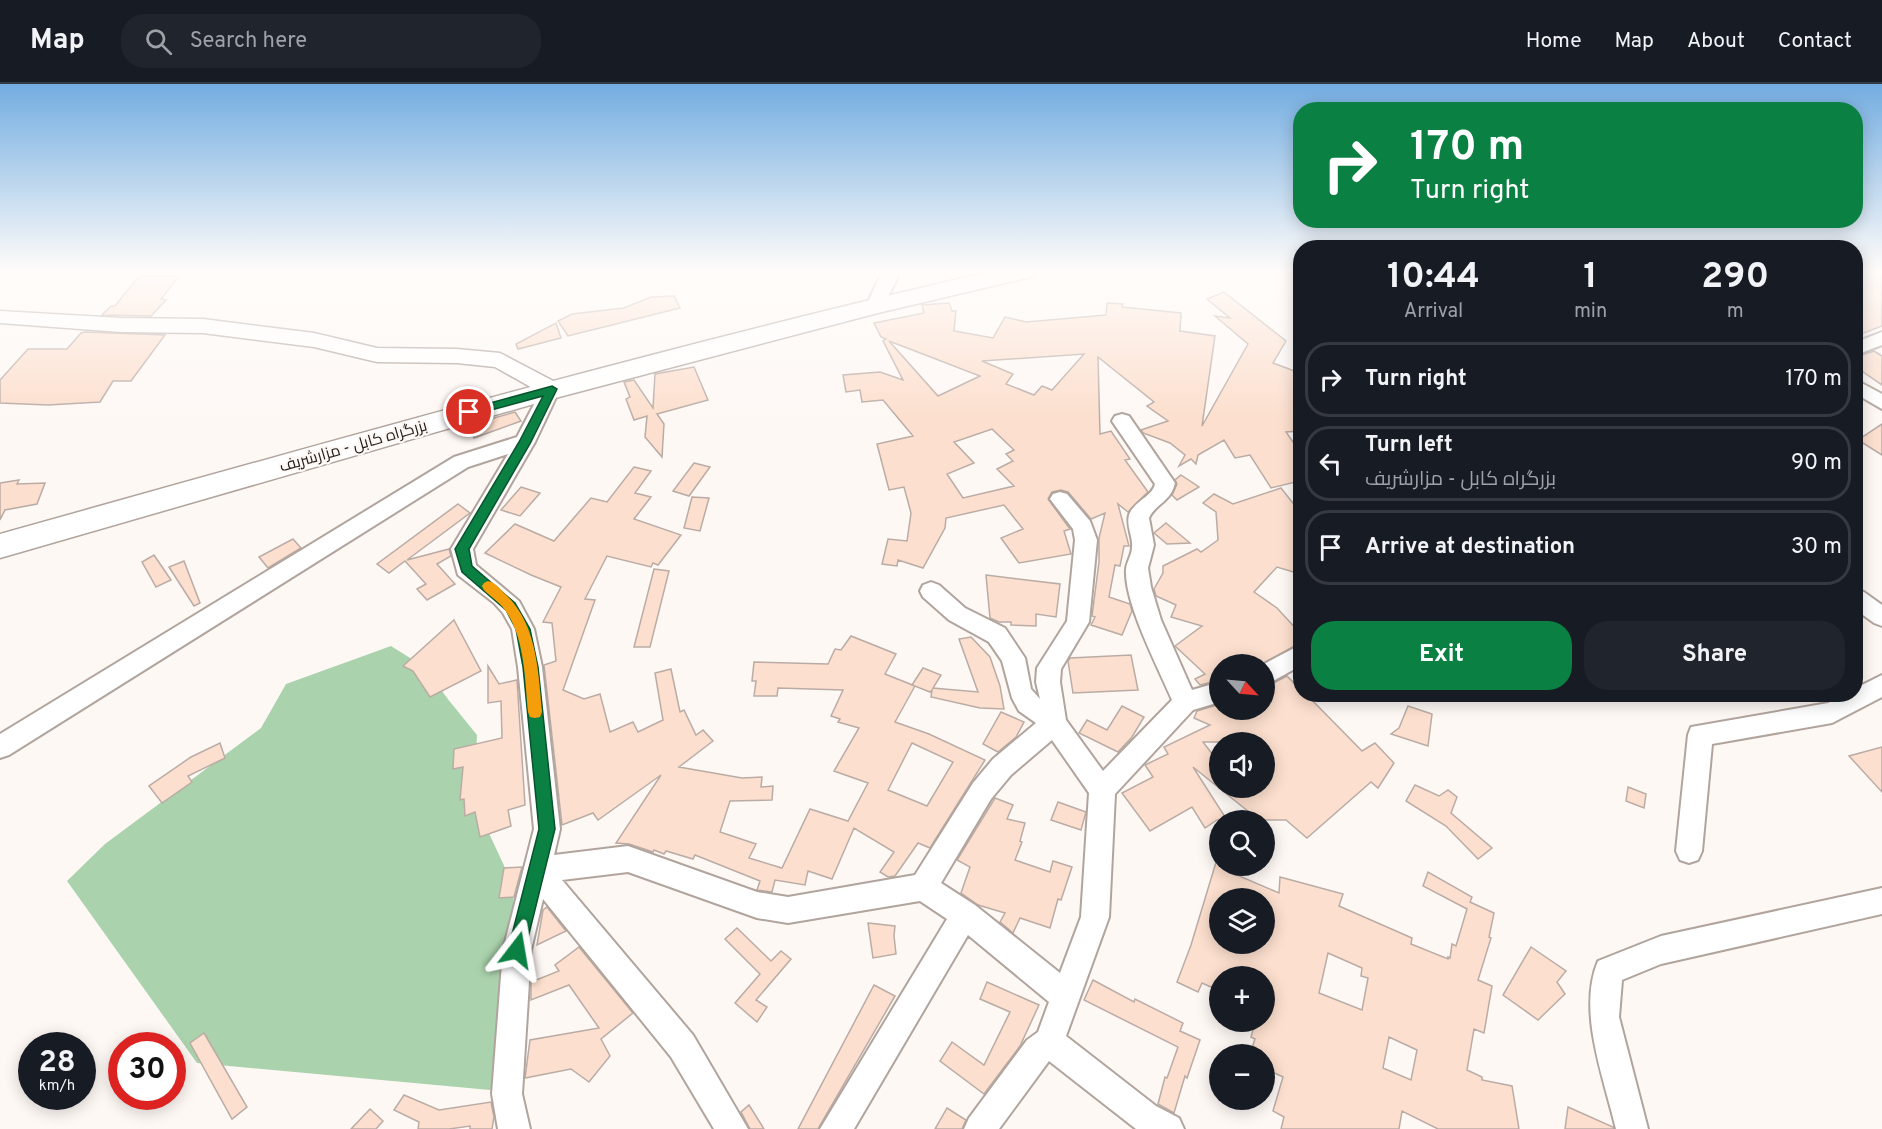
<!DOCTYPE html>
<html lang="en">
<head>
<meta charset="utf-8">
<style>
	body { margin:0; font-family:Overpass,Cairo,sans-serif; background:#20242c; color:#f1f3f6; height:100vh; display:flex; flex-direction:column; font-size:22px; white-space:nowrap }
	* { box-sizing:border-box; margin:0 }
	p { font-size:20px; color:#9ea1a6 }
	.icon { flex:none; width:33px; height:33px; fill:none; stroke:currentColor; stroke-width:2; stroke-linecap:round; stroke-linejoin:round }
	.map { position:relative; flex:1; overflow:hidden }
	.details { position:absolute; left:1293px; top:156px; width:570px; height:462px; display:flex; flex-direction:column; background:#171b24; border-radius:24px; box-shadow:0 3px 15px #0003 }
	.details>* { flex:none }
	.top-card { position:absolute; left:1293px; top:18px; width:570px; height:126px; border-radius:24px; box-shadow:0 3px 15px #0003; background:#0b8043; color:#fff; overflow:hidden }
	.needle { width:39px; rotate:116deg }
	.buttons { position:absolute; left:1209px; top:570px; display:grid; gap:12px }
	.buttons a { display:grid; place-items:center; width:66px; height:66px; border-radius:50%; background:#171b24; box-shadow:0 3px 15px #0003; font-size:30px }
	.speed { position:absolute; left:18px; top:948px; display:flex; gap:12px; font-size:30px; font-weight:700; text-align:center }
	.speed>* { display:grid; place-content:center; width:78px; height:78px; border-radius:50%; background:#171b24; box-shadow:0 3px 15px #0003; line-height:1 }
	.speed small { font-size:15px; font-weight:400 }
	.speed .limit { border:9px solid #d22; background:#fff; color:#111 }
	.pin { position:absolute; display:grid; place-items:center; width:51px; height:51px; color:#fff; margin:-26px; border:3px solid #fff; border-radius:50%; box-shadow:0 2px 6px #0007 }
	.me { position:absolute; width:66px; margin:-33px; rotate:14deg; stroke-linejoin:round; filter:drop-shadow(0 0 4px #0008) }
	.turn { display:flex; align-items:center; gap:21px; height:126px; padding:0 18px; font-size:27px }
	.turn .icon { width:78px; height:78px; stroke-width:2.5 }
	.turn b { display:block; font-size:42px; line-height:51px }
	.eta { display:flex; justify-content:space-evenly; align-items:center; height:102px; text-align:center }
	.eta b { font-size:36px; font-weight:700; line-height:42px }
	.button { display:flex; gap:12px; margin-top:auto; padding:12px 18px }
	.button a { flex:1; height:69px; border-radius:24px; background:#0b8043; color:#fff; font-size:24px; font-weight:700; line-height:69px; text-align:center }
	.button a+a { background:#20242c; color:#f1f3f6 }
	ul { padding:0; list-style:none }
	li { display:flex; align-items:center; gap:18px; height:75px; margin:0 12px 9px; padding:0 6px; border:3px solid #363941; border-radius:24px }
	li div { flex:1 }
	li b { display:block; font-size:22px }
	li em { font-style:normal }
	header { display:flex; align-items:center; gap:36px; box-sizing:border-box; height:84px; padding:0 30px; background:#171b24; border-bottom:2px solid #363941 }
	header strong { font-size:28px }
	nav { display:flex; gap:33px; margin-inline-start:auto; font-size:21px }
	.search { width:420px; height:54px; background:#20242c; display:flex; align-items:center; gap:15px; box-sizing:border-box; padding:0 21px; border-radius:24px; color:#9ea1a6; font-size:22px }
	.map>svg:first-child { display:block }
</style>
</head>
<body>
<header>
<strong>Map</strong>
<div class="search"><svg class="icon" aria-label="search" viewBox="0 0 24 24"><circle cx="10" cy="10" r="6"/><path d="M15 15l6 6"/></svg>Search here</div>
<nav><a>Home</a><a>Map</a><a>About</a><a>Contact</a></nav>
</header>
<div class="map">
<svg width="1882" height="1045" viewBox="0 0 1882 1045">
	<rect width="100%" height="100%" fill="#fef8f5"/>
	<polygon fill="#aad2ac" points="391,562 426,584 447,614 477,651 474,717 514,803 509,984 490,1006 197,979 67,797 105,760 261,644 286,600"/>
	<g fill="#fcdfce" stroke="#baaca5" stroke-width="1.5" fill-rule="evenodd">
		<polygon points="1856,188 1882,188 1882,242 1856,252"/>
		<polygon points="139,192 179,192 161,215 166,216 151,232 102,231 111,222 115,222"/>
		<path d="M1224,208L1286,257L1273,279L1300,289V347L1286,348L1300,368V397L1271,404L1250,371L1235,374L1224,356L1198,371L1196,380L1191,375L1179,382L1185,371L1170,359L1143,349L1141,346L1168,337L1147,322L1154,318L1098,273L1100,350L1111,347L1130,375L1125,376L1148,408L1128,428L1118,420L1129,462H1124L1120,482L1115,481L1109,513L1130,520L1132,527L1122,551L1091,541L1095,533L1092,532L1099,478V454L1105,429L1091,435L1068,408L1061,406L1052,408L1048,415L1070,445L1064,447L1071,470L1019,479L1001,454L1023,445L1004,421L946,434L945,444L923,484L898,476L897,482L882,480L888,455L907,457L911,429L904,403L889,406L877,360L913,352L883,316L862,318L860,306L846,308L843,291L880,288L903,296L883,257L886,255L881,253L874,239L924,229L922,221L949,219L952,227H956L954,247L993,254L1005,233L1026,238L1106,231L1107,219L1123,220L1122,223L1181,229L1180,247L1215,252L1202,342L1248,260L1215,232L1230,234L1207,215ZM889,257L980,292L938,312ZM1084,270L1052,306L1042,302L1034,311L1006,300L1013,290L982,277ZM992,345L1014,366L1006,370L1013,377L997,385L1014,402L963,414L947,390L974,379L954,358Z"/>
		<polygon points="674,212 680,224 568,252 558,237 572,230 624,224 651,213"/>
		<polygon points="556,239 561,254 518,265 516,260"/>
		<polygon points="85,248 165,251 131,297 113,297 100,318 48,321 0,319 0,296 28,265 67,265 81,249"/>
		<polygon points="1874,267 1882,272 1882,301 1856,283 1856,273"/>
		<polygon points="694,283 708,316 657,330 664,340 662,373 645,353 647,332 634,336 626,315 630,313 624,298 634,296 653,324 655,290"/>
		<polygon points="515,328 521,337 474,354 469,341"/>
		<polygon points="1882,340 1882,371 1858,356"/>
		<polygon points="694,379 710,383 689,412 673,407"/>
		<path d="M634,383L651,387L635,409L651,413L634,435L681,451L658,481L653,479L651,483L607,472L585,515L595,516L563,606L584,615L600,610L610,648L633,638L638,648L663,636L655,589L671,585L680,628L684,626L696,651L703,646L713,657L679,683L742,694L762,693L761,703L773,702L772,716L730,717L720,748L756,760L749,774L782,784L810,725L848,737L868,699L834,687L859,644L838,638L840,635L831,632L843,606L778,604L777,612H754L756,597H752L754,578L828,580L835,565L841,566L851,552L896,570L885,590L915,602L895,638L929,650L985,676L930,764L918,759L895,792L888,793L880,788L894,768L854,744L832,795L808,787L805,801L775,796L772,808L757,806L760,797L695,771L693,775L666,767L664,770L654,766L653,768L629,760L616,759L661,691L598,736L593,729L562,741L544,581L556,577L552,539L543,538L561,503L531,491L485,469L515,440L554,457L591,414L607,418ZM912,659L953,678L927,722L888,706Z"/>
		<polygon points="1181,391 1199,403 1177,416 1172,411 1177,400 1175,396"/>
		<polygon points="19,396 17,400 45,399 37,420 5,426 0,436 0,399"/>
		<polygon points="521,403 540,409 520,432 501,426"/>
		<polygon points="1281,404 1300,428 1300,490 1277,483 1254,508 1277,524 1300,549 1300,559 1262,580 1220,580 1220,596 1200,601 1195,595 1205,590 1175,562 1202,542 1171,533 1176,521 1156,512 1154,505 1163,489 1163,482 1197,465 1201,468 1218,456 1216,428 1203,419 1214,410 1233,420"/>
		<polygon points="692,413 709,414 700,447 684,444"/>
		<polygon points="458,420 470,429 407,476 449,465 451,472 437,480 455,500 427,516 417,505 426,500 405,477 389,489 377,480"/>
		<polygon points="1166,439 1190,459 1167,460 1154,449"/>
		<polygon points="293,455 301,464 268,484 259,473"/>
		<polygon points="154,471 171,496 156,503 142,478"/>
		<polygon points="184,477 200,519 194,522 169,483"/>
		<polygon points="654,485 669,487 650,563 634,563"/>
		<polygon points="986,491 1060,500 1056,533 1036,530 1036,542 1011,541 1011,538 999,538 990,534"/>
		<polygon points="454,536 481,587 430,613 413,587 403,582"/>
		<polygon points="971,553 990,573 1000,602 1004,625 980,624 931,613 932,606 930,608 912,601 923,584 941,591 933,604 978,608 959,555"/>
		<polygon points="1131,571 1138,606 1073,609 1068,577 1070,574"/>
		<polygon points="488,582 499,600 517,596 525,721 508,726 511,742 480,753 475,728 465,732 464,715 460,716 463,683 453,685 454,665 502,654 501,617 488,619"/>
		<path d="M1287,592L1300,605V610H1306L1362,667L1375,659L1394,679L1378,704L1371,698L1307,754L1286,736H1259L1193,683L1227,736H1217L1205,744L1192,723L1150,747L1122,709L1153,693L1145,681L1168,670L1164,663L1210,641L1194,634L1197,627L1220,620V626H1264V604ZM1203,658H1264V704H1220V680Z"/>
		<polygon points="1122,622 1144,633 1132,653 1118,668 1079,649 1087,636 1107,646"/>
		<polygon points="1408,622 1432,630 1428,662 1391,650 1399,644"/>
		<polygon points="1001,628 1024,638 1016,653 998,668 983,660"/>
		<polygon points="220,659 225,674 188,692 192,698 162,719 149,702 191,673"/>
		<polygon points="1882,663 1882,708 1849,672"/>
		<polygon points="1415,701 1439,712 1448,706 1457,713 1451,729 1492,764 1478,775 1446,742 1406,717"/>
		<polygon points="1628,703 1646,710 1644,724 1626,717"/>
		<polygon points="995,714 1013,721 1007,735 1025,739 1020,757 1022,758 1015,776 1050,788 1053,777 1072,783 1061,816 1058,815 1050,844 1020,834 1013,849 1000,838 1005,829 978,821 961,809 970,783 957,776"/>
		<polygon points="1058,718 1086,728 1081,746 1051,736"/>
		<path d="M1217,775L1220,776V782H1231L1230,788L1279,809L1280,793L1343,810L1339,822L1412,854L1411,860L1448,875V873L1450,874L1452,860L1456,862L1467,825L1423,802L1428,788L1472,813L1470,818L1494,829L1489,853L1491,854L1478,896L1492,902L1484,949L1474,945L1467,986L1482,993V996L1512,1002L1519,1045H1438L1402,1027L1399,1045H1281L1284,1033L1273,1027L1283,993L1264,984V970H1250L1255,955L1251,953L1255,938H1264V892H1220V907L1202,899L1198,908L1177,898L1191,861ZM1220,814H1264V860H1220ZM1328,869L1362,884L1361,892L1368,894L1362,926L1319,909ZM1389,953L1417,966L1411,996L1383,984Z"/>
		<polygon points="522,783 514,813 499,814 504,784"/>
		<polygon points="547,823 566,847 537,861 543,826"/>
		<polygon points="868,839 895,842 894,852 896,870 873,874"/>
		<polygon points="737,844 771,877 781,867 791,875 756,916 767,923 757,938 735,919 760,890 725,855"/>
		<polygon points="579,863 633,929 601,955 610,972 589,998 571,985 525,994 530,956 599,944 569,901 531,916 531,898 559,887 555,881"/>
		<polygon points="1531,863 1566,887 1557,898 1565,910 1538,936 1503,911"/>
		<polygon points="1093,896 1134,918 1135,915 1183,939 1180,947 1200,956 1187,994 1185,992 1174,1029 1158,1020 1165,993 1167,994 1178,963 1084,916"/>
		<polygon points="987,898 1039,921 1020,962 984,1010 940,977 952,958 984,981 1010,928 980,915"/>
		<polygon points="874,901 895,912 818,1045 798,1045"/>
		<polygon points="204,949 247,1023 232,1035 190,959"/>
		<polygon points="404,1011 439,1026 491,1018 494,1033 492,1045 470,1045 470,1042 449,1045 418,1045 419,1038 394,1026"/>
		<polygon points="749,1021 764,1045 750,1045 741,1028"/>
		<polygon points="1568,1023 1613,1043 1614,1045 1565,1045"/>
		<polygon points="947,1024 966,1036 962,1045 935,1045"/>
		<polygon points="370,1025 383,1037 376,1045 351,1045"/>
	</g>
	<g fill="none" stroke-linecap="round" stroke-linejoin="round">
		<g stroke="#b1a49d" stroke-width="4">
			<g id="minor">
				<polygon points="882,188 898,188 896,197 881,226 869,226 866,222"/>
				<polygon points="1882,248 1882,261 1856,271 1856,258"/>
				<polygon points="1856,296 1882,310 1882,325 1856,310"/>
				<path d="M551,299L558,301L560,305L535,358L473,465L476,481L519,517L534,545L542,583L560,745L554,771L628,762L757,808L788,813L915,791L973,699L993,675L1036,639L1019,627L1012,614L1002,577L989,558L949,536L923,513L920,507L923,501L931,498L939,501L965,524L1005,544L1025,574L1031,605L1040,615L1036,598L1037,584L1067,537L1075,456L1073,445L1050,415L1053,410L1060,408L1067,410L1090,437L1097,456L1089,538L1061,585L1060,598L1066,636L1103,687L1172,616C1158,583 1124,519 1126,485C1127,477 1132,471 1132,463C1133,452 1126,442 1129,431C1134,417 1152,413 1155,400L1112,337L1115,332L1122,330L1129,332L1175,399C1171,418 1155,420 1149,434L1154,461L1148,484L1151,503L1161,536L1192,606L1220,598V618L1193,626L1115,710L1109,833L1066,952L1156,1022L1179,1034L1184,1045H1136L1049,977L999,1045H964L969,1034L1027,956L1038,948L1049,918L968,851L854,1045H820L947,835L920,817L788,839L757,834L628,788L562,796L693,951L748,1045H714L671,973L543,815L531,866L522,1010L530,1045H498L492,1010L503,866L534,745L518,583L512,545L503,529L494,519L458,491L451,465L508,370L468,383L9,671L0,674V650L454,373L517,353L542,305L544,301ZM1052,656L1089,709L1081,833L1060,889L975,821L941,799L991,715L1011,691Z"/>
				<polygon points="1856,505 1864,508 1882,521 1882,542 1874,539 1856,526"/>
				<polygon points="1300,561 1300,582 1264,602 1264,580"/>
				<polygon points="1882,591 1882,613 1832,639 1712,660 1702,767 1698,776 1689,779 1680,776 1676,767 1688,651 1691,643 1828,619 1844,610 1856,610 1856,604"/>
				<path d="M1882,804V830L1661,880L1622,896L1619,933L1648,1045H1616C1604,994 1577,927 1598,877L1661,852Z"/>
			</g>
		</g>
		<g stroke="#b1a49d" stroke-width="3">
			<polygon id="tertiary" points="0,227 121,234 203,235 314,249 377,264 457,265 500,269 559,300 562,305 559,310 551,312 543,310 495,283 457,279 377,278 314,263 203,249 121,248 0,239"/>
		</g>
		<g stroke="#b1a49d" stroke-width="3">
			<path id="trunk" d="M989,188H1034L1031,193L878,229L544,317L0,474V450C329,358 657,264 989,188Z"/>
		</g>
		<use href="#minor" fill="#fff" fill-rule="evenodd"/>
		<use href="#tertiary" fill="#fff" fill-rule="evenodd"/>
		<use href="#trunk" fill="#fff" fill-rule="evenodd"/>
	</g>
	<linearGradient id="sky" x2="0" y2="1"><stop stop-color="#73ade1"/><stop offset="0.56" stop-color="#fffcfa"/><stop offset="1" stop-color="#fffcfa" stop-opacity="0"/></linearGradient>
	<rect width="1882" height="334" fill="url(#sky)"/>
	<polygon fill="#0b8043" stroke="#07532c" stroke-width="1.5" points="552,302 557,305 531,358 469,465 472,482 515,519 530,545 538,583 555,745 525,866 523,872 517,874 511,872 508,866 539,745 523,583 516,545 506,526 462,488 455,465 519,358 543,312 469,332 463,328 465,326"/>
	<path fill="#f59e0b" d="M488,497C495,499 499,503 503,508C537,538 538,585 542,628L540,633L535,634L530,633L528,628C525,596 525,557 507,529C502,520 491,513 484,506L482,502L484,499Z"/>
	<g text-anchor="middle" stroke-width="4.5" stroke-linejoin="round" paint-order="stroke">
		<g font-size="16" fill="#211c19" stroke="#fef8f5">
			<text transform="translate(353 361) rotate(-16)" y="6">بزرگراه کابل - مزارشریف</text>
		</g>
	</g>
</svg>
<div class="buttons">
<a><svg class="needle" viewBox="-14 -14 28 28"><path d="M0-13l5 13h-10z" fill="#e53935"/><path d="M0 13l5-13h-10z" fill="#9ea1a6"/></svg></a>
<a><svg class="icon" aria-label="sound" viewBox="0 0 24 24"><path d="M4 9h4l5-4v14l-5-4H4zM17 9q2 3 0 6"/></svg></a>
<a><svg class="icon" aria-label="search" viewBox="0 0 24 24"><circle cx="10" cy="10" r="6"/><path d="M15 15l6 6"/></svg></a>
<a><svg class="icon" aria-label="layers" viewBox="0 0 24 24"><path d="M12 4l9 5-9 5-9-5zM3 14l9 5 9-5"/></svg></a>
<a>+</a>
<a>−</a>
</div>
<div class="speed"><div>28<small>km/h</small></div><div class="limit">30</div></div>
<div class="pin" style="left:469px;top:328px;background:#d93025"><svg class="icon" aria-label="arrive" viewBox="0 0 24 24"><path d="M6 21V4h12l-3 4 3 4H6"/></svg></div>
<svg class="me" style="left:517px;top:866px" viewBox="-20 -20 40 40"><path d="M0-17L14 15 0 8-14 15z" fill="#0b8043" stroke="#fff" stroke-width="4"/></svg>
<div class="top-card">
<div class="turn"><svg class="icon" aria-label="right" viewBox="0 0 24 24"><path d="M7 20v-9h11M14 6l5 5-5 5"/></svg><div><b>170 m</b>Turn right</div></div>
</div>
<section class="details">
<div class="eta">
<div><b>10:44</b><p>Arrival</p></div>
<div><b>1</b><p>min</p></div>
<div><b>290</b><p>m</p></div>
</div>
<ul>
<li><svg class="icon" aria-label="right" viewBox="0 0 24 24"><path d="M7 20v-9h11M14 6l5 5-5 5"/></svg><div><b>Turn right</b></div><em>170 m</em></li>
<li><svg class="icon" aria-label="left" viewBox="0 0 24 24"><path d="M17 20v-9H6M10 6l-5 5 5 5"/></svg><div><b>Turn left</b><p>بزرگراه کابل - مزارشریف</p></div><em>90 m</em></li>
<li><svg class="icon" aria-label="arrive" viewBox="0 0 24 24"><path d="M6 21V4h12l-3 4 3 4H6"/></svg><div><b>Arrive at destination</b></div><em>30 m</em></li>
</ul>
<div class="button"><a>Exit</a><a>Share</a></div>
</section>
</div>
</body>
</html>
